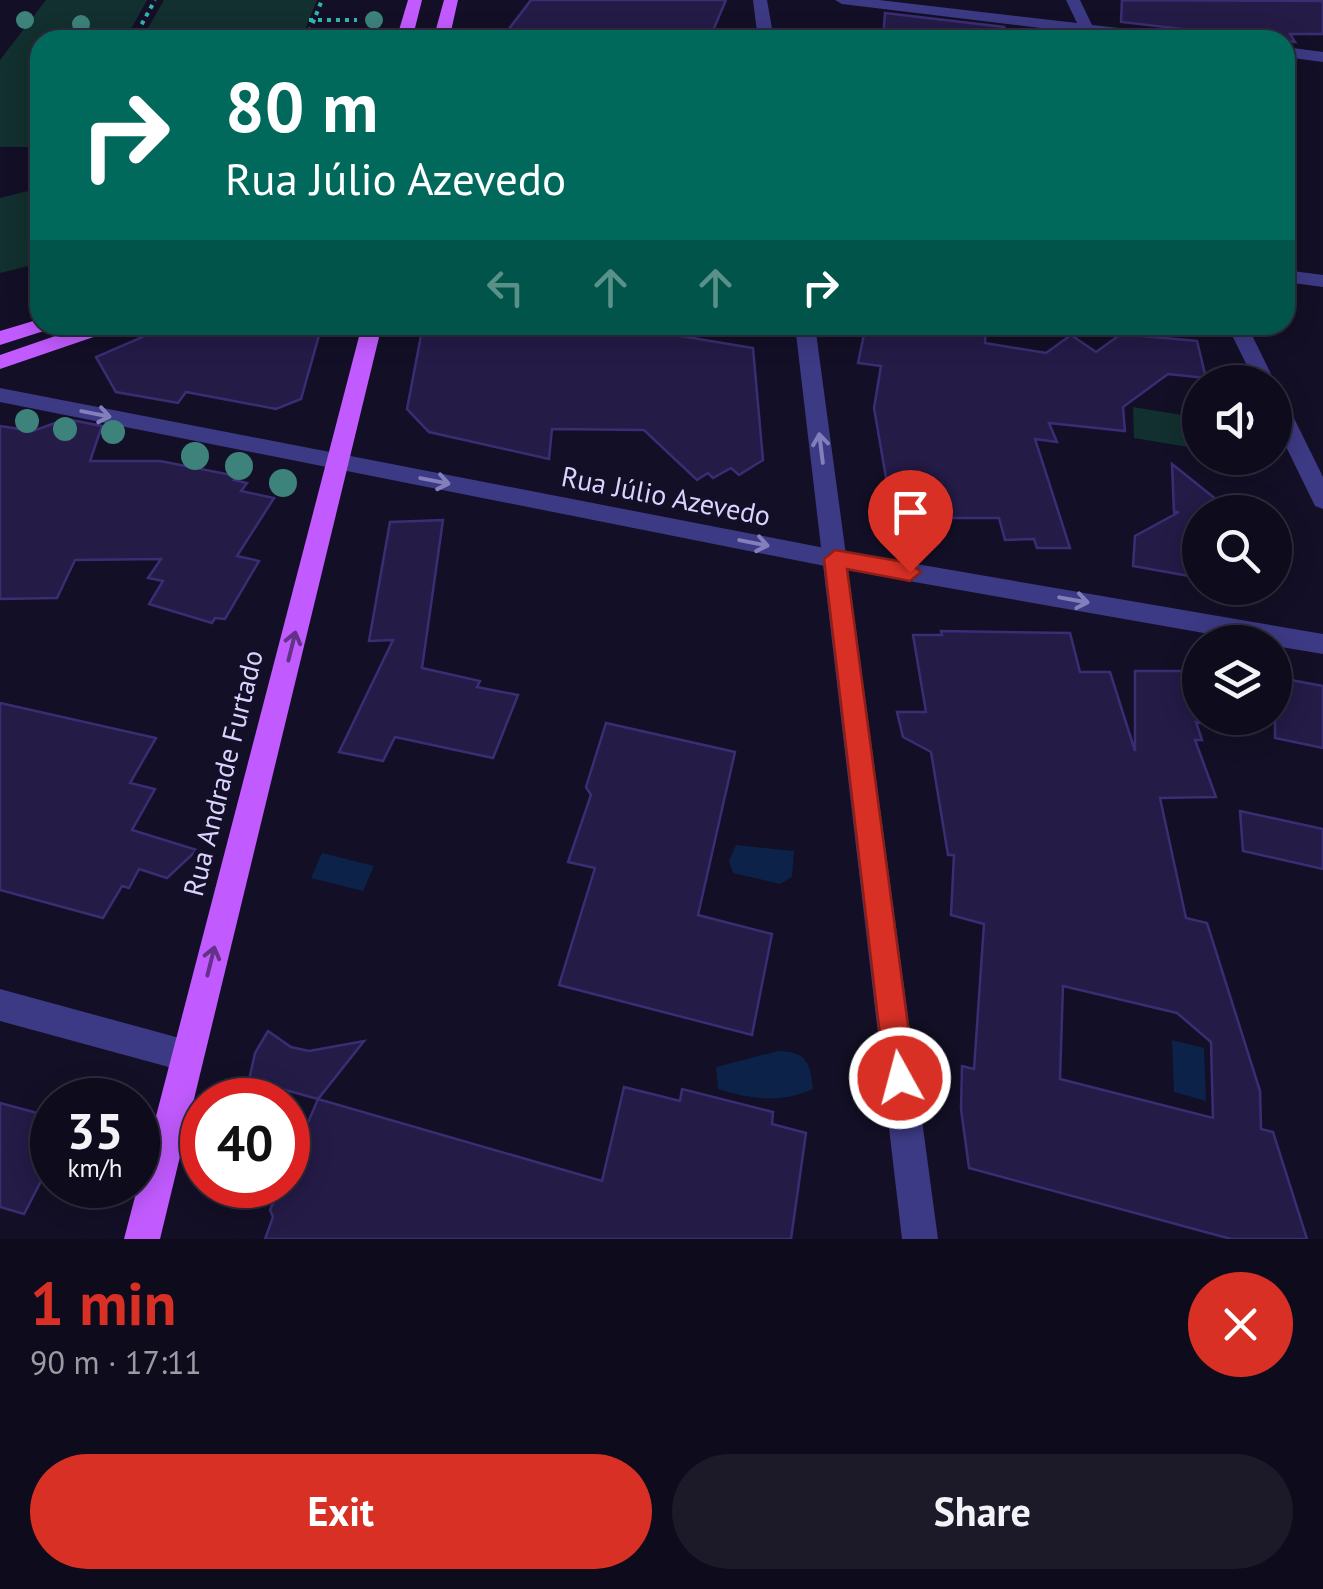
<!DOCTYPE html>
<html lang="en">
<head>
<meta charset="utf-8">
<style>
	body { margin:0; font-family:"PT Sans",sans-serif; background:#1c1929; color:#f1f3f6; height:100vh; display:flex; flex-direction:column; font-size:38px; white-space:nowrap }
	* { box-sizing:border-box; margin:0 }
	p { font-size:32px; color:#9b9ba3 }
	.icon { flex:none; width:55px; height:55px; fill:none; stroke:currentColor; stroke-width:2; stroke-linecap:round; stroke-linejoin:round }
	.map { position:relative; height:1239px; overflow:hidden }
	.drawer { display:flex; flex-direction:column; background:#0e0b1c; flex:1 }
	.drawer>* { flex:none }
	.banner { position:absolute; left:30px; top:30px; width:1265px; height:305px; border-radius:30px; box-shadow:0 5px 25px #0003,0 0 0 2px #2e2b3b; background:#00695c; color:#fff; overflow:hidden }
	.tools { position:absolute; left:1182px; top:365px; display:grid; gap:20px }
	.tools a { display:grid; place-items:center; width:110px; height:110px; border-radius:50%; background:#0e0b1c; box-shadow:0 5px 25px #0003,0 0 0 2px #2e2b3b; font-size:50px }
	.speed { position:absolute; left:30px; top:1078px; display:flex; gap:20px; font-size:50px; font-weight:700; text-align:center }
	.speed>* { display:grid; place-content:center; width:130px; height:130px; border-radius:50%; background:#0e0b1c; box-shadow:0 5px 25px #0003,0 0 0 2px #2e2b3b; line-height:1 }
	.speed small { font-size:25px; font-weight:400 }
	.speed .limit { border:15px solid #d22; background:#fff; color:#111 }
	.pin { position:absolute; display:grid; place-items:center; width:85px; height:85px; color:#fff; margin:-102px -42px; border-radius:50% 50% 50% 0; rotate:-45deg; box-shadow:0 0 10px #0007 }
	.pin .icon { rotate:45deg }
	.me { position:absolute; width:110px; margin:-55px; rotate:353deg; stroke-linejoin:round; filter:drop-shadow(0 0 8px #0008) }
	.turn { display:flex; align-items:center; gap:35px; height:210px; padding:0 30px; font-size:45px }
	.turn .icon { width:130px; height:130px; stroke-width:2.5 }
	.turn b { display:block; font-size:70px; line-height:85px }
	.lanes { display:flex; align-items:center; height:95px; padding:0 30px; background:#0003; justify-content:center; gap:50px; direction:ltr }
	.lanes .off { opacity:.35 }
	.round { display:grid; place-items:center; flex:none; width:105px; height:105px; border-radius:52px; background:#1c1929 }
	.summary { display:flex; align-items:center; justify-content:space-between; height:170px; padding:0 30px }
	h1 { font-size:60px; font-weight:800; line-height:75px; color:#d93025 }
	.button { display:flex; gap:20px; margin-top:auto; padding:20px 30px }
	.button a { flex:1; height:115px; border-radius:60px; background:#d93025; color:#fff; font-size:40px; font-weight:800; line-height:115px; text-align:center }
	.button a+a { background:#1c1929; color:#f1f3f6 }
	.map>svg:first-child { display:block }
</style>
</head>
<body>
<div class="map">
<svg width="1323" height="1239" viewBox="0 0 1323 1239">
	<rect width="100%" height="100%" fill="#130f26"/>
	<g fill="#12302f">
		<polygon points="46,0 147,0 125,40 40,40 40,147 0,147 0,60"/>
		<polygon points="164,0 317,0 301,40 141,40"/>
		<polygon points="40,188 40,263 0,273 0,198"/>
		<polygon points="1133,407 1200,418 1200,449 1134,438"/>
	</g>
	<g fill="#0c2248">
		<polygon points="736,845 794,851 792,877 780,884 733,873 729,861"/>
		<polygon points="322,853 374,866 363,891 311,878"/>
		<polygon points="1172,1040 1204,1048 1206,1101 1174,1092"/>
		<path d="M778,1051C806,1051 810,1062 813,1089C780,1104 751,1099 718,1089L716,1067Z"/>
	</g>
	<g fill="#241b47" stroke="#3b2d73" stroke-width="2.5" fill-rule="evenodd">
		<polygon points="531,0 726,0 709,40 546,40 505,34"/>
		<polygon points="1122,0 1323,1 1323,34 1290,34 1295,42 1121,22"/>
		<polygon points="885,13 1004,27 1010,40 883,40"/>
		<polygon points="170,325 316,325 312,335 320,332 301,399 276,409 186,392 178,403 116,392 96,357"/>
		<polygon points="423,325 615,325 753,348 763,460 739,475 731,468 713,478 708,473 697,480 644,430 552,429 549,459 429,432 407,409"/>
		<polygon points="866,325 986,325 985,343 1046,353 1071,335 1096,352 1121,334 1197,341 1206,378 1168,374 1123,407 1125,431 1049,423 1057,442 1035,439 1070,548 1037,548 1034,539 1005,540 999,518 931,518 932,525 894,524 874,408 881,366 858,363"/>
		<polygon points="66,419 102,426 90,461 160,461 237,476 234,480 247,483 241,491 274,498 237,556 259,561 225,619 215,618 212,623 149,604 163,581 148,578 161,559 75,560 57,598 0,599 0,426 33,431"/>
		<polygon points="1172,464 1232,512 1200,512 1200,578 1133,566 1135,536 1179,512 1174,512"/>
		<polygon points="443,520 422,668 480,681 477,687 518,695 493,758 395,737 383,761 339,752 393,640 369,641 390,522"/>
		<path d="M941,631L1070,633L1080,672H1110L1135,751V671H1200V723L1196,722L1202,740H1195L1216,797L1160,798L1186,918L1207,923L1260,1091L1261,1129L1273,1132L1307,1239H1231L969,1168L961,1109L962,1066L974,1069L984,924L951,915L954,855H948L931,752L903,737L897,712H926L913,635H942ZM1063,986L1177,1013L1211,1042L1213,1118L1060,1079Z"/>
		<polygon points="1275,677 1323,686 1323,748 1275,738"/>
		<polygon points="0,703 156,738 130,783 155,789 132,830 197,850 167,878 139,869 129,888 122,886 103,918 0,890"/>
		<polygon points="606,723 735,752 698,915 772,934 752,1035 559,985 595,868 568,862 591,795 586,787"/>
		<polygon points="1240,811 1323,829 1323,869 1243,851"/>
		<polygon points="268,1031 291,1047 309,1051 364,1041 318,1099 249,1080 255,1053"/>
		<polygon points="624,1087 680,1101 682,1089 773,1112 772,1124 806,1133 791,1239 265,1239 273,1217 270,1210 281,1185 288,1185 288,1169 318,1099 602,1181"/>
		<polygon points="0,1103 52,1117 52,1160 24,1214 0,1207"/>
	</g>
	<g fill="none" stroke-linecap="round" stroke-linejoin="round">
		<g stroke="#2fb8b0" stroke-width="4" stroke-dasharray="4 5" stroke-linecap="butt">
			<polyline points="309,20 357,20"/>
			<polyline points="133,40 155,0"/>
			<polyline points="306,40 322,0"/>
		</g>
		<g fill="#3d3a85" fill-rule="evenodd">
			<polygon points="835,0 879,0 1077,23 1066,0 1080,0 1092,25 1182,35 1190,40 1097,34 1100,40 1084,40 1081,33 842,4"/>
			<polygon points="1285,47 1323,52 1323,62 1285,57"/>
			<polygon points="1285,270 1323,275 1323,287 1285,282"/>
			<polygon points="1227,325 1247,325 1275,382 1275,383 1255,382"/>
			<polygon points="0,388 835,550 1323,634 1323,654 1275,646 1275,642 1255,642 835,568 0,402"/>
			<polygon points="1275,395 1286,402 1323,477 1323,509 1315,506 1275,424"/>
			<polygon points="0,989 187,1040 198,1045 203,1056 198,1067 187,1072 0,1021"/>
		</g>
		<g fill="#3d3a85" fill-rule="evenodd">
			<polygon points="753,0 767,0 774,40 758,40"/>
			<polygon points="795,325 815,325 938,1239 902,1239"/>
		</g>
		<g fill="#c25bff" fill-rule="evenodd">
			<polygon points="408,0 422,0 412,40 396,40"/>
			<polygon points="444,0 458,0 449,40 433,40"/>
			<polygon points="40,319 40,325 50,325 47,330 0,345 0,331"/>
			<polygon points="87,325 117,325 114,330 0,369 0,355"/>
			<polygon points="362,325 382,325 160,1239 124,1239"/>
		</g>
	</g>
	<g fill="#3d827b">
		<circle cx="25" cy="20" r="9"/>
		<circle cx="374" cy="20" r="9"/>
		<circle cx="81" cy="24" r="9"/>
		<circle cx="27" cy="421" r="12"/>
		<circle cx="65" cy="429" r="12"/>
		<circle cx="113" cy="432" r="12"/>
		<circle cx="195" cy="456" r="14"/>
		<circle cx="239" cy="466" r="14"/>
		<circle cx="283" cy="483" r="14"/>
	</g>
	<defs><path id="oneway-shaft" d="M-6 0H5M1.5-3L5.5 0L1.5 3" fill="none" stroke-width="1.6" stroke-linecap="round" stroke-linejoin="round" transform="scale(2.5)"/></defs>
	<g stroke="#837fbc">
		<use href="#oneway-shaft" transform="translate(96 414) rotate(11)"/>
		<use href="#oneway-shaft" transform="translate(821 448) rotate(-97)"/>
		<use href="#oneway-shaft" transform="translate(435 481) rotate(11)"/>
		<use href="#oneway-shaft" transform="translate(754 543) rotate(11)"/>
		<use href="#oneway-shaft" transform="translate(1074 600) rotate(10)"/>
	</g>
	<g stroke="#623188">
		<use href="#oneway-shaft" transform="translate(292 646) rotate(-76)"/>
		<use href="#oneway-shaft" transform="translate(211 961) rotate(-76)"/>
	</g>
	<polygon fill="#d93025" stroke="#8d1f18" stroke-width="2.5" points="835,550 910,563 921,572 910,581 847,569 915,1078 911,1089 900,1093 890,1089 885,1078 824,559"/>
	<g text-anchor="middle" stroke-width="10" stroke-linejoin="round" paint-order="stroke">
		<g font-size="28" fill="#d9d4ff" stroke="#130f26">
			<text transform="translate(666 496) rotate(11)" y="10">Rua Júlio Azevedo</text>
			<text transform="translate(223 773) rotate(-76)" y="10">Rua Andrade Furtado</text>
		</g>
	</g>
</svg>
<div class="tools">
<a><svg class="icon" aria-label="sound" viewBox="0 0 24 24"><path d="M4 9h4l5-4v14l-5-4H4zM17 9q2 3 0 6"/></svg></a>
<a><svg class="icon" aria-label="search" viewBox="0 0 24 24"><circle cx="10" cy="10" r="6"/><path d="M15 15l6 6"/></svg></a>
<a><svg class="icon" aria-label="layers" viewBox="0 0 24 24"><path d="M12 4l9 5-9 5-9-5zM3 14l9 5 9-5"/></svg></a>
</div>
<div class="speed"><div>35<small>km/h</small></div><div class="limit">40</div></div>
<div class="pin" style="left:910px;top:572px;background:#d93025"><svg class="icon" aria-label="arrive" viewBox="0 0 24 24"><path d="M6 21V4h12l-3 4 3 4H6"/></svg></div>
<svg class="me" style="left:900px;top:1078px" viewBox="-20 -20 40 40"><circle r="17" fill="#d93025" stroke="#fff" stroke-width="3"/><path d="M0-11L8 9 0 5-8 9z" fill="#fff"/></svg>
<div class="banner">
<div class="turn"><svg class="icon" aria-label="right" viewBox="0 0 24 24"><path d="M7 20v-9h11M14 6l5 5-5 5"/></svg><div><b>80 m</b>Rua Júlio Azevedo</div></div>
<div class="lanes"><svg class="icon off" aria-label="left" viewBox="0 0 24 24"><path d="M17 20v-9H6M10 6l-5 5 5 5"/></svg><svg class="icon off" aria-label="ahead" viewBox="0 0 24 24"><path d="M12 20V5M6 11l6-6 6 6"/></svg><svg class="icon off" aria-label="ahead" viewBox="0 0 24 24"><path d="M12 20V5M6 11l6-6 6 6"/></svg><svg class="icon" aria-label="right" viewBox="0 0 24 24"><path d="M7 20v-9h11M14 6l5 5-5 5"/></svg></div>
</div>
</div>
<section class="drawer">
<div class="summary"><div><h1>1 min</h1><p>90 m · 17:11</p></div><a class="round" style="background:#d93025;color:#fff"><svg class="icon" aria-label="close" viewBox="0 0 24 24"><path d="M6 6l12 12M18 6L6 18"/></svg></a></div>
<div class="button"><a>Exit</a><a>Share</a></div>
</section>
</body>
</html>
